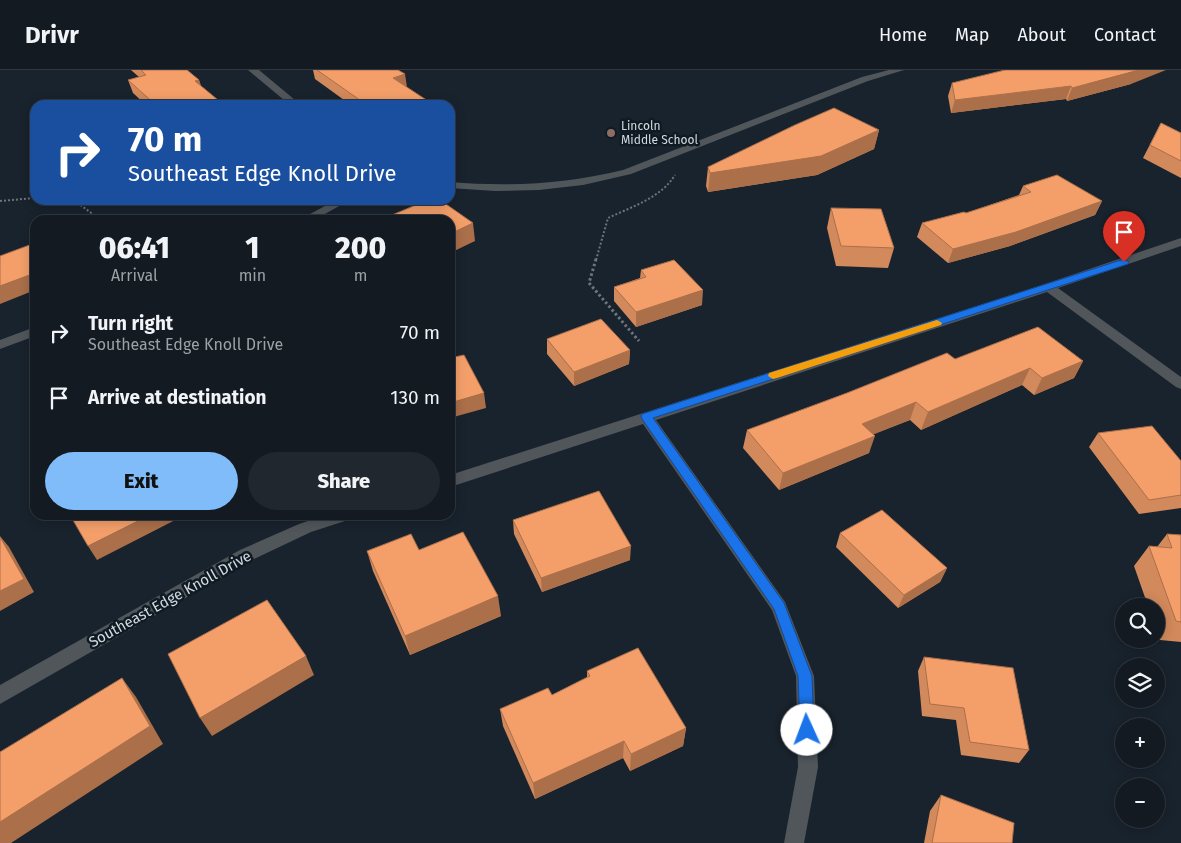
<!DOCTYPE html>
<html lang="en">
<head>
<meta charset="utf-8">
<style>
	body { margin:0; font-family:"Fira Sans",sans-serif; background:#20272f; color:#f1f3f6; height:100vh; display:flex; flex-direction:column; font-size:19px; white-space:nowrap }
	* { box-sizing:border-box; margin:0 }
	p { font-size:16px; color:#9da1a5 }
	.icon { flex:none; width:28px; height:28px; fill:none; stroke:currentColor; stroke-width:2; stroke-linecap:round; stroke-linejoin:round }
	.map { position:relative; flex:1; overflow:hidden }
	.side { position:absolute; left:30px; top:145px; width:425px; height:305px; display:flex; flex-direction:column; background:#131a22; border-radius:15px; box-shadow:0 2px 12px #0003,0 0 0 1px #323840 }
	.side>* { flex:none }
	.top-card { position:absolute; left:30px; top:30px; width:425px; height:105px; border-radius:15px; box-shadow:0 2px 12px #0003,0 0 0 1px #323840; background:#1a4fa0; color:#fff; overflow:hidden }
	.tools { position:absolute; left:1115px; top:528px; display:grid; gap:10px }
	.tools a { display:grid; place-items:center; width:50px; height:50px; border-radius:50%; background:#131a22; box-shadow:0 2px 12px #0003,0 0 0 1px #323840; font-size:25px }
	.pin { position:absolute; display:grid; place-items:center; width:42px; height:42px; color:#fff; margin:-51px -21px; border-radius:50% 50% 50% 0; rotate:-45deg; box-shadow:0 0 5px #0007 }
	.pin .icon { rotate:45deg }
	.me { position:absolute; width:55px; margin:-28px; rotate:358deg; stroke-linejoin:round; filter:drop-shadow(0 0 4px #0008) }
	.turn { display:flex; align-items:center; gap:18px; height:105px; padding:0 15px; font-size:22px }
	.turn .icon { width:65px; height:65px; stroke-width:2.5 }
	.turn b { display:block; font-size:35px; line-height:42px }
	.eta { display:flex; justify-content:space-evenly; align-items:center; height:85px; text-align:center }
	.eta b { font-size:30px; font-weight:800; line-height:35px }
	.primary-button { display:flex; gap:10px; margin-top:auto; padding:10px 15px }
	.primary-button a { flex:1; height:58px; border-radius:30px; background:#81bcfa; color:#111; font-size:20px; font-weight:800; line-height:58px; text-align:center }
	.primary-button a+a { background:#20272f; color:#f1f3f6 }
	ul { padding:0; list-style:none }
	li { display:flex; align-items:center; gap:15px; height:65px; padding:0 15px }
	li div { flex:1 }
	li b { display:block; font-size:19px }
	li em { font-style:normal }
	header { display:flex; align-items:center; gap:30px; box-sizing:border-box; height:70px; padding:0 25px; background:#131a22; border-bottom:1px solid #323840 }
	header strong { font-size:24px }
	nav { display:flex; gap:28px; margin-inline-start:auto; font-size:18px }
	.map>svg:first-child { display:block }
</style>
</head>
<body>
<header>
<strong>Drivr</strong>
<nav><a>Home</a><a>Map</a><a>About</a><a>Contact</a></nav>
</header>
<div class="map">
<svg width="1181" height="773" viewBox="0 0 1181 773">
	<rect width="100%" height="100%" fill="#19232d"/>
	<g fill="none" stroke-linecap="round" stroke-linejoin="round">
		<g stroke="#6c747d" stroke-width="2" stroke-dasharray="2 2" stroke-linecap="butt">
			<polyline points="57,130 79,134 101,150"/>
			<polyline points="0,131 35,128"/>
			<path d="M596,190L608,148C631,137 661,128 675,105"/>
		</g>
		<polyline stroke="#6c747d" stroke-width="3" stroke-dasharray="2.5 2.5" stroke-linecap="butt" points="596,189 589,213 639,271"/>
		<g fill="#51565b" fill-rule="evenodd">
			<polygon points="248,0 259,0 301,35 290,35"/>
			<path d="M889,0H904L868,11L631,104L583,115L539,120L495,121L450,118V112C509,117 566,114 623,100L862,7Z"/>
			<polygon points="336,130 350,130 314,150 299,150"/>
			<polygon points="1181,168 1181,176 1058,218 1181,307 1181,319 1176,317 1047,222 656,350 785,532 814,606 818,697 804,773 784,773 798,697 796,606 772,540 643,354 450,417 450,405 1045,214"/>
			<polygon points="35,257 35,266 0,279 0,270"/>
			<polygon points="326,445 353,445 351,449 311,462 252,490 0,634 0,615 240,480 299,454"/>
		</g>
	</g>
	<g fill="#d2895b">
		<polygon points="131,0 187,0 199,10 201,16 224,35 146,35 133,23 128,10 139,7"/>
		<polygon points="313,0 398,0 406,17 434,35 351,35 315,9"/>
		<polygon points="952,13 1131,14 1067,31 1066,29 951,43 948,26"/>
		<polygon points="1161,53 1181,63 1181,108 1143,88"/>
		<polygon points="879,60 874,79 817,105 708,122 706,116 708,97"/>
		<polygon points="1023,116 1102,131 1095,145 1010,176 948,193 917,167 922,153 966,143 1019,125"/>
		<polygon points="831,138 894,178 888,198 836,196 827,158"/>
		<polygon points="641,200 702,235 636,257 614,231 614,217 640,208"/>
		<polygon points="547,269 630,280 629,294 574,316 547,284"/>
		<polygon points="955,289 1083,291 1074,308 1034,325 1022,315 921,360 910,350 873,364 869,383 779,420 743,378 747,360"/>
		<polygon points="1098,363 1181,391 1181,438 1139,444 1089,377"/>
		<polygon points="513,450 630,490 542,522 514,464"/>
		<polygon points="840,463 947,498 940,512 898,538 836,477"/>
		<polygon points="1167,464 1181,465 1181,572 1160,570 1156,560 1156,536 1148,536 1134,496 1149,476 1157,477"/>
		<polygon points="419,480 501,546 410,585 373,501 367,481"/>
		<polygon points="924,587 1029,680 1019,693 961,685 956,650 922,646 918,601"/>
		<polygon points="587,601 686,658 683,676 630,701 623,688 535,729 503,656 500,639 552,625 587,607"/>
		<polygon points="941,725 1012,773 924,773 930,741"/>
	</g>
	<g fill="#ab6f4a">
		<polygon points="1139,0 1166,0 1131,14 1067,31 1072,18"/>
		<polygon points="405,4 407,17 393,8"/>
		<polygon points="199,10 203,23 195,11"/>
		<polygon points="1071,16 1066,29 951,43 955,30"/>
		<polygon points="879,60 874,79 817,105 708,122 710,103"/>
		<polygon points="1102,131 1095,145 1010,176 948,193 953,179"/>
		<polygon points="473,153 475,171 450,183 450,164"/>
		<polygon points="35,203 35,220 0,234 0,216"/>
		<polygon points="703,220 702,235 636,257 636,242"/>
		<polygon points="630,280 629,294 574,316 574,302"/>
		<polygon points="1083,291 1074,308 1034,325 1042,308"/>
		<polygon points="1030,298 1022,315 921,360 928,342"/>
		<polygon points="484,323 486,338 450,348 450,333"/>
		<polygon points="916,332 910,350 857,371 862,354"/>
		<polygon points="875,366 869,383 779,420 783,403"/>
		<polygon points="150,445 185,445 97,490 88,476"/>
		<polygon points="0,466 9,477 34,522 0,541"/>
		<polygon points="631,476 630,490 542,522 541,508"/>
		<polygon points="947,498 940,512 898,538 904,525"/>
		<polygon points="498,526 501,546 410,585 405,566"/>
		<polygon points="306,586 314,605 212,666 200,648"/>
		<polygon points="122,608 136,627 163,674 11,773 0,773 0,752"/>
		<polygon points="686,658 683,676 630,701 631,684"/>
		<polygon points="624,671 623,688 535,729 533,713"/>
	</g>
	<g fill="#f49f6a" stroke="#ab6f4a">
		<polygon points="141,0 187,0 199,10 195,11 224,35 156,35 128,10 146,5"/>
		<polygon points="317,0 398,0 405,4 393,8 434,35 367,35"/>
		<polygon points="1005,0 1139,0 1072,18 1071,16 955,30 952,13"/>
		<polygon points="834,38 879,60 821,86 710,103 708,97 795,55"/>
		<polygon points="1161,53 1181,63 1181,91 1150,75"/>
		<polygon points="1057,105 1102,131 1016,162 953,179 922,153 964,142 966,143 1031,122 1023,116"/>
		<polygon points="428,130 440,130 473,153 450,164 450,150 380,150"/>
		<polygon points="831,138 881,139 894,178 841,176"/>
		<polygon points="35,173 35,203 0,216 0,186"/>
		<polygon points="674,190 703,220 636,242 614,217 646,207 641,200"/>
		<polygon points="601,249 630,280 574,302 547,269"/>
		<polygon points="1038,257 1083,291 1042,308 1030,298 928,342 916,332 862,354 875,366 783,403 747,360 847,323 947,283 955,289"/>
		<polygon points="464,285 484,323 450,333 450,288"/>
		<polygon points="35,295 35,304 31,297"/>
		<polygon points="1152,356 1181,391 1181,425 1149,430 1098,363"/>
		<polygon points="599,421 631,476 541,508 513,450"/>
		<polygon points="882,440 947,498 904,525 840,463"/>
		<polygon points="70,445 150,445 88,476"/>
		<polygon points="463,462 498,526 405,566 367,481 411,464 419,480"/>
		<polygon points="1167,464 1181,465 1181,552 1176,551 1149,476 1172,478"/>
		<polygon points="0,467 24,509 0,521"/>
		<polygon points="267,530 306,586 200,648 168,584"/>
		<polygon points="638,578 686,658 631,684 624,671 533,713 500,639 548,618 552,625 590,606 587,601"/>
		<polygon points="924,587 1013,598 1029,680 970,672 964,638 930,634"/>
		<polygon points="122,608 150,656 0,752 0,682"/>
		<polygon points="941,725 1014,753 1012,773 932,773"/>
	</g>
	<polygon fill="#1a73e8" stroke="#114b97" points="1124,189 1129,192 1128,194 653,348 784,533 812,606 814,660 812,665 807,667 802,665 800,660 798,606 774,539 642,349 641,346 642,344"/>
	<polygon fill="#f59e0b" points="937,250 942,253 941,255 777,308 773,309 768,306 769,303"/>
	<circle fill="#8d6e63" stroke="#101a23" stroke-width="2" cx="611" cy="63" r="5"/>
	<g text-anchor="middle" stroke-width="5" stroke-linejoin="round" paint-order="stroke">
		<g font-size="12" fill="#d3dae1" stroke="#101a23" text-anchor="start">
			<text x="621" y="60">Lincoln<tspan x="621" dy="14">Middle School</tspan></text>
		</g>
		<g font-size="15" fill="#d3dae1" stroke="#101a23">
			<text transform="translate(170 529) rotate(-29)" y="5">Southeast Edge Knoll Drive</text>
		</g>
	</g>
</svg>
<div class="tools">
<a><svg class="icon" aria-label="search" viewBox="0 0 24 24"><circle cx="10" cy="10" r="6"/><path d="M15 15l6 6"/></svg></a>
<a><svg class="icon" aria-label="layers" viewBox="0 0 24 24"><path d="M12 4l9 5-9 5-9-5zM3 14l9 5 9-5"/></svg></a>
<a>+</a>
<a>−</a>
</div>
<div class="pin" style="left:1124px;top:192px;background:#d93025"><svg class="icon" aria-label="arrive" viewBox="0 0 24 24"><path d="M6 21V4h12l-3 4 3 4H6"/></svg></div>
<svg class="me" style="left:807px;top:660px" viewBox="-20 -20 40 40"><circle r="19" fill="#fff"/><path d="M0-13L10 11 0 6-10 11z" fill="#1a73e8"/></svg>
<div class="top-card">
<div class="turn"><svg class="icon" aria-label="right" viewBox="0 0 24 24"><path d="M7 20v-9h11M14 6l5 5-5 5"/></svg><div><b>70 m</b>Southeast Edge Knoll Drive</div></div>
</div>
<section class="side">
<div class="eta">
<div><b>06:41</b><p>Arrival</p></div>
<div><b>1</b><p>min</p></div>
<div><b>200</b><p>m</p></div>
</div>
<ul>
<li><svg class="icon" aria-label="right" viewBox="0 0 24 24"><path d="M7 20v-9h11M14 6l5 5-5 5"/></svg><div><b>Turn right</b><p>Southeast Edge Knoll Drive</p></div><em>70 m</em></li>
<li><svg class="icon" aria-label="arrive" viewBox="0 0 24 24"><path d="M6 21V4h12l-3 4 3 4H6"/></svg><div><b>Arrive at destination</b></div><em>130 m</em></li>
</ul>
<div class="primary-button"><a>Exit</a><a>Share</a></div>
</section>
</div>
</body>
</html>
